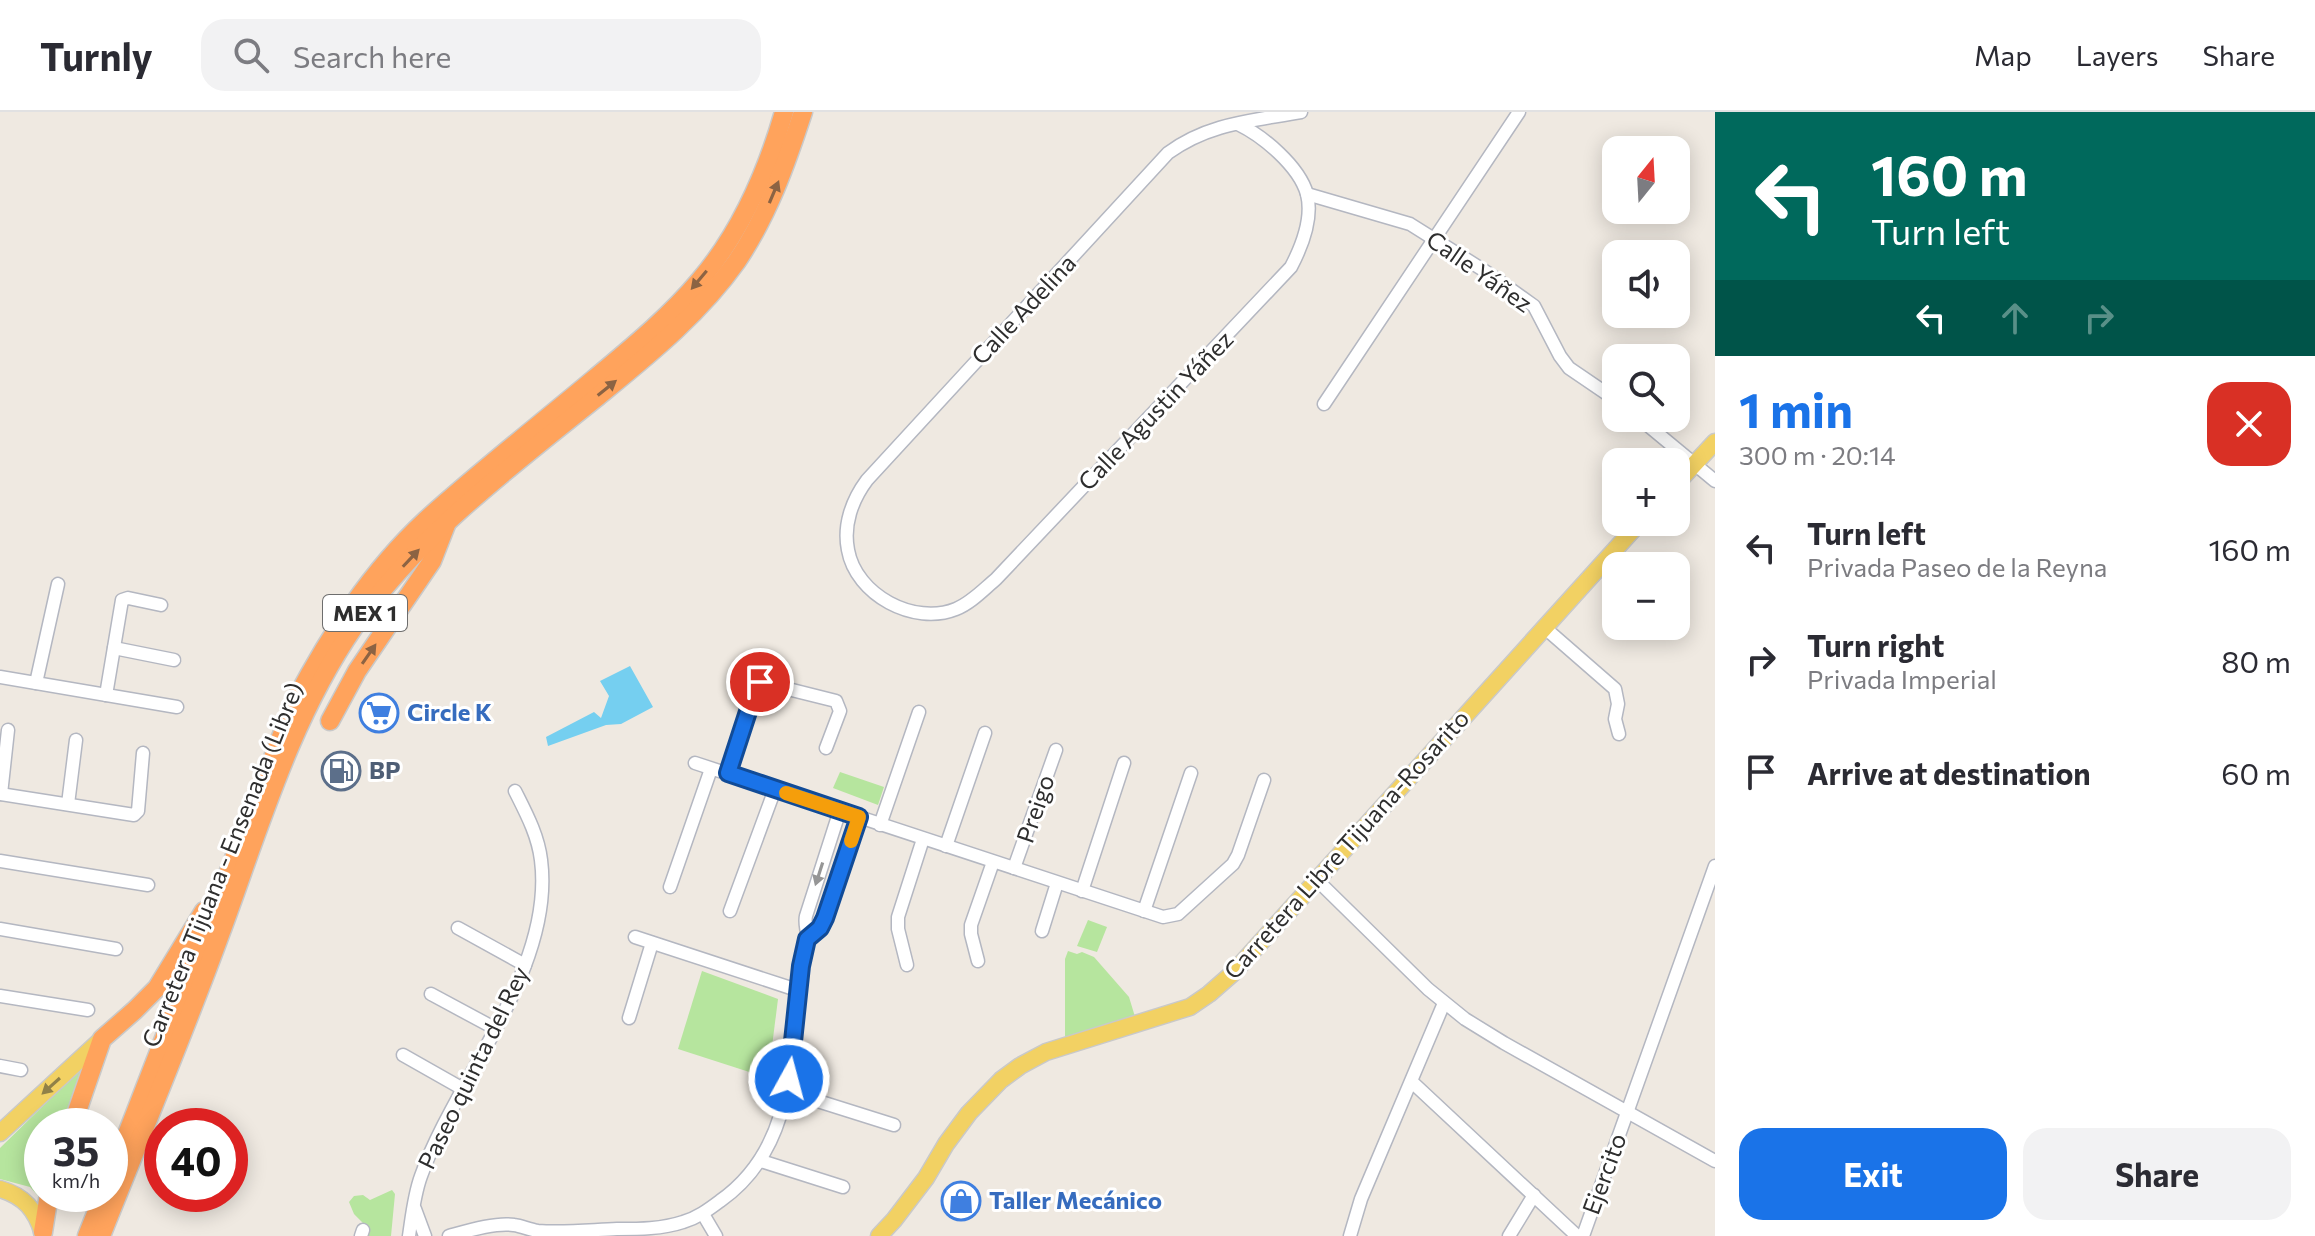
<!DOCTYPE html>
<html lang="en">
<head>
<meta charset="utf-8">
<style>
	body { margin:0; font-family:Commissioner,sans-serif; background:#f2f2f3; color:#2b2b33; height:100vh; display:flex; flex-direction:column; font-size:30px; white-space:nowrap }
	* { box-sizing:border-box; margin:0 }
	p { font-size:26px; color:#7c7c81 }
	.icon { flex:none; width:44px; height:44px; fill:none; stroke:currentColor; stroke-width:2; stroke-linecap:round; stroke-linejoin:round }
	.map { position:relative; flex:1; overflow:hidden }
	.side { display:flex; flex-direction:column; background:#fff; width:600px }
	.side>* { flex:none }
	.banner { background:#00695c; color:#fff; overflow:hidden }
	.needle { width:52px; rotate:18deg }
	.controls { position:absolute; left:1602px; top:24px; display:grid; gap:16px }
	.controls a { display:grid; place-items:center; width:88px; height:88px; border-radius:16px; background:#fff; box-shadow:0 4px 20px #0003; font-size:40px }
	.speed { position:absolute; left:24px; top:996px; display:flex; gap:16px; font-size:40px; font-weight:700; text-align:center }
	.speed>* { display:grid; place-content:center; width:104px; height:104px; border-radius:50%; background:#fff; box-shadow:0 4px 20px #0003; line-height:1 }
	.speed small { font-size:20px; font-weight:400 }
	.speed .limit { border:12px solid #d22; background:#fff; color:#111 }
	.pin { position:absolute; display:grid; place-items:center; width:68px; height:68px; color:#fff; margin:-34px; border:4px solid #fff; border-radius:50%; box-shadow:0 2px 8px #0007 }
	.me { position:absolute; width:88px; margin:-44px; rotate:7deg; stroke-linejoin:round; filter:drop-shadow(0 0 6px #0008) }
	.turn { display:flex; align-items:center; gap:28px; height:168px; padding:0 24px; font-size:36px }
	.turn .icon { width:104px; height:104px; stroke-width:2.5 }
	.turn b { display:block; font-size:56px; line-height:68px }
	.lanes { display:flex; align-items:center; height:76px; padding:0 24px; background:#0003; justify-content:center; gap:40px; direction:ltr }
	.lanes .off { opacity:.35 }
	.round { display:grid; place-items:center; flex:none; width:84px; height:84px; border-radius:24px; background:#f2f2f3 }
	.overview { display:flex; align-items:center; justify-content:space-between; height:136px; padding:0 24px }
	h1 { font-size:48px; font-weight:700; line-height:60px; color:#1a73e8 }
	.action { display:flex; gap:16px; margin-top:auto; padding:16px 24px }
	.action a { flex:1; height:92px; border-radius:24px; background:#1a73e8; color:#fff; font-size:32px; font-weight:700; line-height:92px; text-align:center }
	.action a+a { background:#f2f2f3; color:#2b2b33 }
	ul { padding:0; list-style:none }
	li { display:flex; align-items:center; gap:24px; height:112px; padding:0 24px }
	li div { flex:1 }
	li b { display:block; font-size:30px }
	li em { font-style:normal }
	header { display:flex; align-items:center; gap:48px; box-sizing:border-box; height:112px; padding:0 40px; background:#fff; border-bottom:2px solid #e1e1e2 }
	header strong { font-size:38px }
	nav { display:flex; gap:44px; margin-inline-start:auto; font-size:28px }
	.search { width:560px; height:72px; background:#f2f2f3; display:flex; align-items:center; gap:20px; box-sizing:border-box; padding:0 28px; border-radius:24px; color:#7c7c81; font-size:30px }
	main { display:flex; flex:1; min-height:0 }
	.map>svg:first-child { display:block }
</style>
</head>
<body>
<header>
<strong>Turnly</strong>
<div class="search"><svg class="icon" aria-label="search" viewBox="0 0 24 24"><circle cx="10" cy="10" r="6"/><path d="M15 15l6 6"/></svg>Search here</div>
<nav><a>Map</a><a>Layers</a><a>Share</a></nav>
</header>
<main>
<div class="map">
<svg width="1715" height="1124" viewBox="0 0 1715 1124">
	<rect width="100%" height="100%" fill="#efe9e1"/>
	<g fill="#b6e59e">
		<polygon points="840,660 884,675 878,693 833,676"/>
		<polygon points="1088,808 1107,815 1097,840 1077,834"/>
		<polygon points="1068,839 1077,842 1082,840 1094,845 1129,885 1136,908 1065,925 1065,847"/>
		<polygon points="702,859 778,887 768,966 678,937"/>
		<polygon points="89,949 67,1014 42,1014 41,1087 30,1075 0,1067 0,1036"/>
		<polygon points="392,1078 395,1082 391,1124 362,1124 365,1113 354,1102 349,1090 354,1084 363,1083 370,1088"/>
	</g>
	<polygon fill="#75cff0" points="630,554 653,595 621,612 606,613 548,634 546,625 594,600 601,606 609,584 600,569"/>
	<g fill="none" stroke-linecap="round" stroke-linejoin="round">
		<g stroke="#b4b7c1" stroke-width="15">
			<g id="minor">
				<path d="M1238,12C1263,24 1299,54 1307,82C1313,106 1302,134 1291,155L996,467C983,478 971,491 956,497C914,514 856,483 848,438C843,413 852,388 867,368L1168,41C1209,11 1252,9 1301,0"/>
				<polyline points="1307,82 1410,112 1488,161 1534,194 1560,244 1569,256 1616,288"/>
				<polyline points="1324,292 1519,0"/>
				<polyline points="1639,306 1715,369"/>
				<polyline points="1545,516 1615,577 1618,592 1615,607 1619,622"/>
				<polyline points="114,536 174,548"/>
				<polyline points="0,565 177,595"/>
				<polyline points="36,571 58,472"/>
				<polyline points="106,583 122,488 128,486 161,493"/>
				<polyline points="695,651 1163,805 1178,802 1233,752 1238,743 1264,668"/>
				<polyline points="728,661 756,575 760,570 836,589 840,599 826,636"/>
				<polyline points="0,682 134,703 138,699 143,641"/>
				<polyline points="1,682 8,618"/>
				<polyline points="68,692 76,628"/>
				<polyline points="880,713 919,600"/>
				<polyline points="946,734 985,621"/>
				<polyline points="0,749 148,773"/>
				<polyline points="1014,756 1056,638"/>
				<polyline points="1318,769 1428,877 1465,907 1504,931 1715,1049"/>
				<polyline points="670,775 711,657"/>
				<polyline points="1082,779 1124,651"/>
				<polyline points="730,799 775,677"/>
				<polyline points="1144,799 1191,661"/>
				<polyline points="458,816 525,853"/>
				<polyline points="0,817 116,837"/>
				<polyline points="1042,819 1057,771"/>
				<polyline points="635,825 797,878"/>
				<polyline points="807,827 820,816 825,806 859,705"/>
				<polyline points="978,849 971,822 971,813 993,750"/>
				<polyline points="907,853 898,817 898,805 923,727"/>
				<polyline points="431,882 496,917"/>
				<polyline points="0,884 88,898"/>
				<polyline points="629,906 652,831"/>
				<polyline points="403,943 463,977"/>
				<polyline points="0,954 21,958"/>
				<polyline points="1412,970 1577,1124"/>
				<polyline points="786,979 894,1013"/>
				<polyline points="761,1049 843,1075"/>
				<polyline points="415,1097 425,1124"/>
				<polyline points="703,1102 716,1124"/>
				<polyline points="361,1124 363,1118"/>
				<path d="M409,1124C412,1104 414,1083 421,1064C456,966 555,856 541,748C538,723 526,701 515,679"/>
				<path d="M449,1124C467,1119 496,1110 514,1113C522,1114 530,1118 538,1119C564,1121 591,1118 617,1117C639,1117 662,1117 683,1110C697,1106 708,1098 720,1089C790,1040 791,958 797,881C799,864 807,843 807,828C808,819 804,812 806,804L840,698"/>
				<polyline points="1350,1124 1361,1087 1444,891"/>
				<polyline points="1509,1124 1534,1083"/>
				<polyline points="1583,1124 1715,754"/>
			</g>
		</g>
		<g stroke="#c9c9c9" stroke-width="19">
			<g id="major">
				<polyline points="1676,372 1715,330"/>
				<polyline points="0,1021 102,927"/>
				<path d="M0,1077C24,1084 36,1098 43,1122"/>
				<polyline points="879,1124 894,1108 926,1066 946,1032 969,1001 1001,968 1020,954 1046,940 1190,895 1209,882 1233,861 1640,410"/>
			</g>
		</g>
		<g stroke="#c9c9c9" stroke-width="21">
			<g id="highway">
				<polyline points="330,609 357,559 432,449 446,413"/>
				<polyline points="72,1014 102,927 135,898 157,876 204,799"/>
				<path d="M110,1066L295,589C330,523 371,459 426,408C480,359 538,314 594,267C631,236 669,205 700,168C741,120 767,59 784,0"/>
				<polyline points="43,1120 49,1082"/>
				<polyline points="87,1124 104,1082"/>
				<path d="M101,1124C141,1023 184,922 221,820C259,717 291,606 354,515C419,423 509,356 596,286C646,245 699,203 737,149C768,103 786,52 803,0"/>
			</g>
		</g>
		<use href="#minor" stroke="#fff" stroke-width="12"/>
		<use href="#major" stroke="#f2d163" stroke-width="16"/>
		<use href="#highway" stroke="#ffa35c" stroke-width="18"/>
	</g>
	<defs><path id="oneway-solid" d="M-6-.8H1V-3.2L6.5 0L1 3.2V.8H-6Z" transform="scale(2)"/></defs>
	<g fill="#8c6343">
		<use href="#oneway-solid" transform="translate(774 80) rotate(-67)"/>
		<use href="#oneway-solid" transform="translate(699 168) rotate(130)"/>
		<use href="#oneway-solid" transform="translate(607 276) rotate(-39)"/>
		<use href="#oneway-solid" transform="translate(411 446) rotate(-47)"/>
		<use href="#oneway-solid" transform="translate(369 542) rotate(-55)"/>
	</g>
	<use fill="#969696" href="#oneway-solid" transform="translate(819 762) rotate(108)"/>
	<use fill="#908048" href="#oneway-solid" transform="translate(51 974) rotate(138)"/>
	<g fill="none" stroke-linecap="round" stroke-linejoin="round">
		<g stroke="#114b97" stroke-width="20">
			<polyline id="route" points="760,570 756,575 728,661 859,705 825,806 820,816 807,827 801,854 789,967"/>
		</g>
		<use href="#route" stroke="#1a73e8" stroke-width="14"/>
		<polyline stroke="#f59e0b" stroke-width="14" points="786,681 859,705 851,729"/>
	</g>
	<defs>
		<g id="supermarket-ring" transform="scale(2)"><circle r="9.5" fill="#fff" stroke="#3f7fe0" stroke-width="1.5"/><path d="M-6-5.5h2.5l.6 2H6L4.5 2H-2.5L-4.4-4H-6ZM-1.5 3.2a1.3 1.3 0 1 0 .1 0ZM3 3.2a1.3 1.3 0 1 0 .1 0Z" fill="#3f7fe0"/></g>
		<g id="fuel-ring" transform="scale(2)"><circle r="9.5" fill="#fff" stroke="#5c6f8a" stroke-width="1.5"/><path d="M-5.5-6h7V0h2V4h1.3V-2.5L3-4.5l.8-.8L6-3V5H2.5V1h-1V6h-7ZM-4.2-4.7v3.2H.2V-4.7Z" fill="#5c6f8a"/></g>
		<g id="shop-ring" transform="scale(2)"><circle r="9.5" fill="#fff" stroke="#3f7fe0" stroke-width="1.5"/><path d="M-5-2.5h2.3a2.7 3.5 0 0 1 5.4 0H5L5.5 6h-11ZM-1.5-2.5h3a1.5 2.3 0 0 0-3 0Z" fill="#3f7fe0"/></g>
	</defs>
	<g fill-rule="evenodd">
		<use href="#supermarket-ring" x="379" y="601"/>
		<use href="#fuel-ring" x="341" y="659"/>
		<use href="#shop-ring" x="961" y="1089"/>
	</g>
	<g text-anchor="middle" stroke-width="6" stroke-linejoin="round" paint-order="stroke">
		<rect fill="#fff" stroke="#6d6d6d" stroke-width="2" x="323" y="483" width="84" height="36" rx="6"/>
		<g font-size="22" font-weight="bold" fill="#2e2e2e">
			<text x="365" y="509">MEX 1</text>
		</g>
		<g font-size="24" fill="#2e2e2e" stroke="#fff">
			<text transform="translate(1479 160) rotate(35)" y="8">Calle Yáñez</text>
			<text transform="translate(1024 198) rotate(-47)" y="8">Calle Adelina</text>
			<text transform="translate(1156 299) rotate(-46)" y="8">Calle Agustin Yáñez</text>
			<text transform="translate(1036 697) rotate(-71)" y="8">Preigo</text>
			<text transform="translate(1347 733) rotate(-48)" y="8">Carretera Libre Tijuana-Rosarito</text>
			<text transform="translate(223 753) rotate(-68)" y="8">Carretera Tijuana - Ensenada (Libre)</text>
			<text transform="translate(474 956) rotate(-64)" y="8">Paseo quinta del Rey</text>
			<text transform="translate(1605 1062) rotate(-70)" y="8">Ejercito</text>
		</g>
		<g font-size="24" font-weight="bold" fill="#366cbe" stroke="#fff" text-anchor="start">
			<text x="407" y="609">Circle K</text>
			<text x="989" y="1097">Taller Mecánico</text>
		</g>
		<g font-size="24" font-weight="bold" fill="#4e5e75" stroke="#fff" text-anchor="start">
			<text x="369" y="667">BP</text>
		</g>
	</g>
</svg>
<div class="controls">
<a><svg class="needle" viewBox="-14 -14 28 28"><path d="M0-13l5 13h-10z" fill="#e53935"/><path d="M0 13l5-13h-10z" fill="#7c7c81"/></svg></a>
<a><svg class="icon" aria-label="sound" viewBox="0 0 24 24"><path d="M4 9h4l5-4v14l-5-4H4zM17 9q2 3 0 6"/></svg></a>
<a><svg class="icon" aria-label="search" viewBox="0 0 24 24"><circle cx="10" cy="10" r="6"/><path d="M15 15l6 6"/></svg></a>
<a>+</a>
<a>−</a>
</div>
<div class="speed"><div>35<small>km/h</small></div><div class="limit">40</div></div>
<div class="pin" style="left:760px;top:570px;background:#d93025"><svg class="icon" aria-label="arrive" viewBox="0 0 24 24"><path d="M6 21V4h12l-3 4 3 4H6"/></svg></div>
<svg class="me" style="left:789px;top:967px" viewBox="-20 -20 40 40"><circle r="17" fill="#1a73e8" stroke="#fff" stroke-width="3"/><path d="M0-11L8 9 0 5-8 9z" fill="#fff"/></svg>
</div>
<section class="side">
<div class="banner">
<div class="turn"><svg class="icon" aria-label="left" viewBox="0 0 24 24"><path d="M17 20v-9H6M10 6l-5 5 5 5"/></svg><div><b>160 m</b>Turn left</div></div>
<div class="lanes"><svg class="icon" aria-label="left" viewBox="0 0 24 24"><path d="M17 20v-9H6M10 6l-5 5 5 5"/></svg><svg class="icon off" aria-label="ahead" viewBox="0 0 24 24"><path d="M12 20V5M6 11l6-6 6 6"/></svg><svg class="icon off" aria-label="right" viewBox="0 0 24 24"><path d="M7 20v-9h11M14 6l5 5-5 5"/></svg></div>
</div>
<div class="overview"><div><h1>1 min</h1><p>300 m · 20:14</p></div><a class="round" style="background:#d93025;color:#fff"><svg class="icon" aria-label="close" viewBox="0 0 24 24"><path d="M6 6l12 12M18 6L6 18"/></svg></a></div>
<ul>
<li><svg class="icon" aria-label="left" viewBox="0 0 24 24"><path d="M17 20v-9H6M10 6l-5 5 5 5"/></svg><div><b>Turn left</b><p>Privada Paseo de la Reyna</p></div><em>160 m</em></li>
<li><svg class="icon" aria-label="right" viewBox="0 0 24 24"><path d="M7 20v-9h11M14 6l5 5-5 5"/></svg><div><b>Turn right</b><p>Privada Imperial</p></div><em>80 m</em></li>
<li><svg class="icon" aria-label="arrive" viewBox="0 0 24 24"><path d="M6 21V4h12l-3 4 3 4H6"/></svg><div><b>Arrive at destination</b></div><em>60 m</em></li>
</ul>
<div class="action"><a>Exit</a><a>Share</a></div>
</section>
</main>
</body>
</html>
